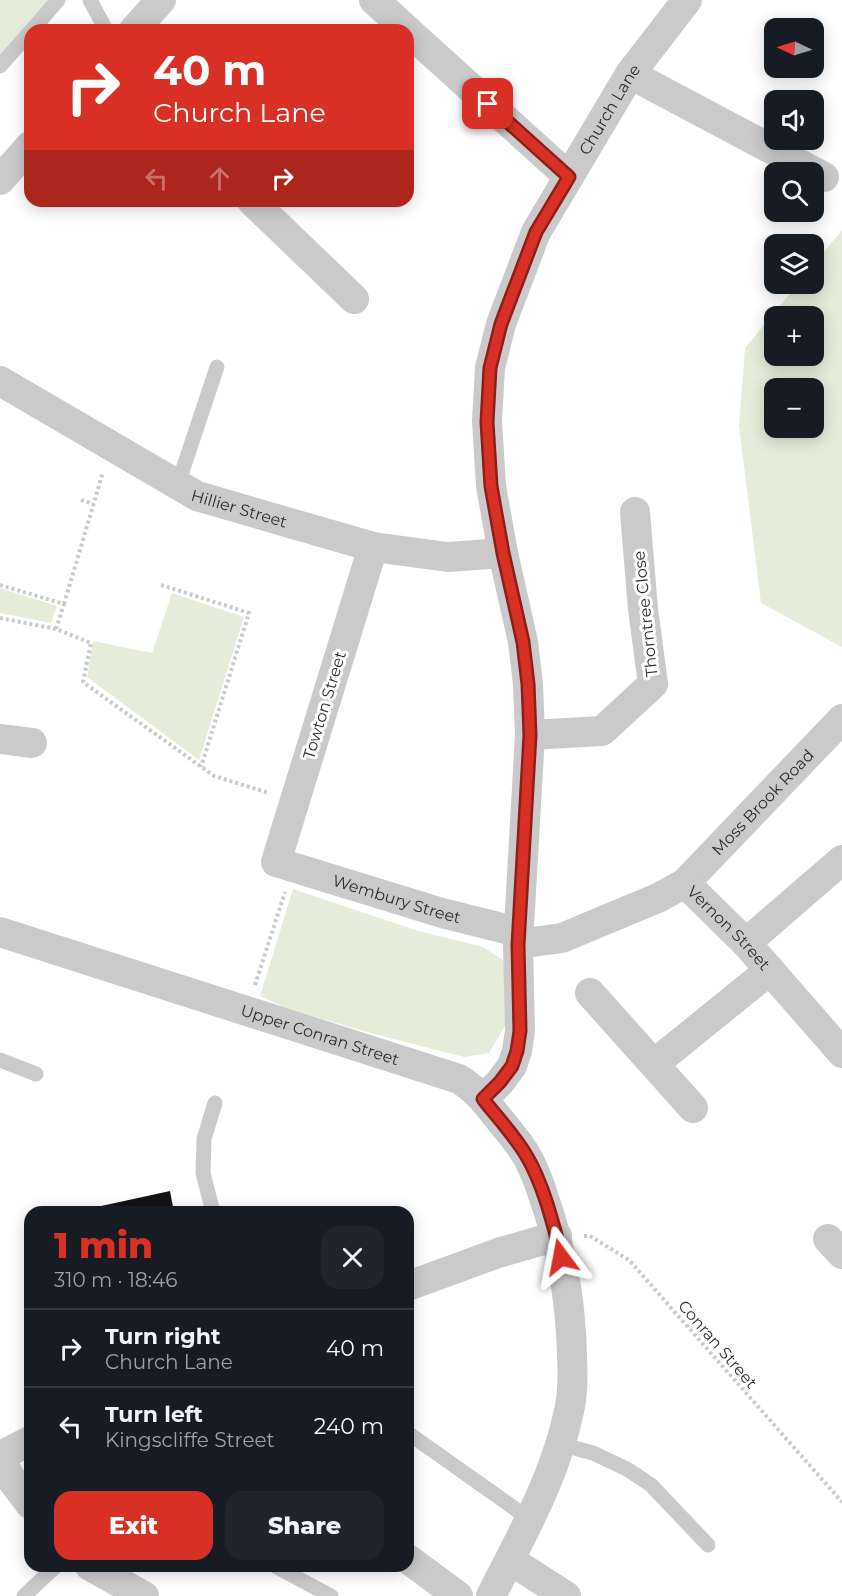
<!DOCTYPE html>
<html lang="en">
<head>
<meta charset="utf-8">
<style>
	body { margin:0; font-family:Montserrat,sans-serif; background:#20242c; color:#f1f3f6; height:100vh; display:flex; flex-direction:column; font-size:22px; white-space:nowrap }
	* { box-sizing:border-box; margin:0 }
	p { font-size:20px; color:#9ea1a6 }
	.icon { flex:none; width:33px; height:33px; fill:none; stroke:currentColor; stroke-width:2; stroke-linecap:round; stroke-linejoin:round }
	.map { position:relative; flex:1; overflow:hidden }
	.drawer { position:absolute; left:24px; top:1206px; width:390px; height:366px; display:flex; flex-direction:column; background:#171b24; border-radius:18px; box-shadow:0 3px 15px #0003 }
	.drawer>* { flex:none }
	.hud { position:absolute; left:24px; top:24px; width:390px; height:183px; border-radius:18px; box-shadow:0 3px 15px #0003; background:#d93025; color:#fff; overflow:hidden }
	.needle { width:39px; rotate:274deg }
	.controls { position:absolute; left:764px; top:18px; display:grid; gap:12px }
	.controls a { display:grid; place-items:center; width:60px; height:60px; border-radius:12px; background:#171b24; box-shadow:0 3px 15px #0003; font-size:30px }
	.pin { position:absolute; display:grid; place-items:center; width:51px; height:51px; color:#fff; margin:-26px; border-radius:12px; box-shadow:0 3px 9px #0006 }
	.me { position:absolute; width:66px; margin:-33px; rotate:347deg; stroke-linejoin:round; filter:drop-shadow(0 0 4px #0008) }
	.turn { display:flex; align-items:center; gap:21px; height:126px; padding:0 30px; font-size:27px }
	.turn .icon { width:78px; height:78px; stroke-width:2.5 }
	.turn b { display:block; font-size:42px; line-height:51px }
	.lanes { display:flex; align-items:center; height:57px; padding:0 30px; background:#0003; justify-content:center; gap:30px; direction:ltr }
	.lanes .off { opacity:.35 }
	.round { display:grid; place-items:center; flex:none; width:63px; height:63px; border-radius:18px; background:#20242c }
	.head { display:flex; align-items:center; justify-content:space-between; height:102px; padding:0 30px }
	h1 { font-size:36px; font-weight:800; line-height:45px; color:#d93025 }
	.button { display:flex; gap:12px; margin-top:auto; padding:12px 30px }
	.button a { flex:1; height:69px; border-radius:18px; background:#d93025; color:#fff; font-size:24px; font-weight:800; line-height:69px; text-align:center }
	.button a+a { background:#20242c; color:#f1f3f6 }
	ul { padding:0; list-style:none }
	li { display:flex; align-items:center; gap:18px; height:78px; padding:0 30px; border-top:2px solid #363941 }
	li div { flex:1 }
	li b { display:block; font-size:22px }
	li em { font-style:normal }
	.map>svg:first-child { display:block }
</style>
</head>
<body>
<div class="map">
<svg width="842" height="1596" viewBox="0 0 842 1596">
	<rect width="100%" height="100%" fill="#fff"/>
	<g fill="#e5ecd9" fill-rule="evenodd">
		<polygon points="0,0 50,0 0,56"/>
		<path d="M842,230V647L761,603L739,426L745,348L798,284H813V265ZM774,316H813V356H774ZM774,388H813V428H774Z"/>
		<polygon points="0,588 57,606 51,623 0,613"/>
		<polygon points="172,593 244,617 199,760 87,677 93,641 152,653"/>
		<polygon points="293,889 418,931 483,947 504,961 505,1026 489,1053 464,1057 374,1034 288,1009 260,996"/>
	</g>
	<polygon fill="#141414" points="170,1191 174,1212 92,1212 92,1208"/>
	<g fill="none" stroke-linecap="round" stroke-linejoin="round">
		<g stroke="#cacaca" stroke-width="4" stroke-dasharray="3 3" stroke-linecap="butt">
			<polyline points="81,500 93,504"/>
			<polyline points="0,585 64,604 56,629 91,643 83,682 214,776 269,793"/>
			<polyline points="161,585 249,613 201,767"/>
			<polyline points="64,604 103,472"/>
			<polyline points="0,618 56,629"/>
			<polyline points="255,985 285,892"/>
			<polyline points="584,1236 590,1236 629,1260 842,1502"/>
		</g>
		<g stroke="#cacaca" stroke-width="15">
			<polyline points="90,0 106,30"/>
			<polyline points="32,30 58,0"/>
			<polyline points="0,66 30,32"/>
			<polyline points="178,484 217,367"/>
			<polyline points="0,1060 36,1074"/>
			<polyline points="213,1212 203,1173 204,1139 215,1103"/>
			<polyline points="408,1433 531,1520"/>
			<polyline points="560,1444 593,1453 627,1469 651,1485 708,1545"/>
			<polyline points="275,1566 331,1596"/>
			<polyline points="24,1596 56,1566"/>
		</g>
		<g stroke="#cacaca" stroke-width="30">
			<polyline points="374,0 407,30"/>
			<polyline points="134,30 161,0"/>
			<polyline points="408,31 569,177"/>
			<polyline points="630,74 824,177"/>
			<polyline points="0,180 30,146"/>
			<polyline points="252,201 354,299"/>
			<path id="s1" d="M0,381L197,496L373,547L448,557L503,553"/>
			<path id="s2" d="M373,547L276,862L442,913L518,932"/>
			<polyline points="530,735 602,731 653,684 643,609 635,512"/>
			<polyline points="0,739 32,743"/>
			<path id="s3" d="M685,883L842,719"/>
			<path id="s4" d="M0,932L459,1079C474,1088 484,1100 495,1114C506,1128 519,1142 528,1158C536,1173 541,1188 546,1204C563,1254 571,1304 572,1357C573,1375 573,1394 569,1411C555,1478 521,1536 491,1596"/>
			<polyline points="746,943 842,860"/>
			<path id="s5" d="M518,944L562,938L660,897L685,883L746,943L842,1053"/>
			<polyline points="590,993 693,1108"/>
			<polyline points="654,1064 770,970"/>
			<path id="s6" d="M483,1099L500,1082L512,1066L517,1051L520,1031L518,944L530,735L528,684L523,642L503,553L491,486L487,421L490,368L501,324L536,232L630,74L687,0"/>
			<polyline points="828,1239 842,1254"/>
			<polyline points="408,1286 498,1253 557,1236"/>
			<polyline points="0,1456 30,1441"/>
			<polyline points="0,1460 14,1483 30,1504"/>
			<polyline points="408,1559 458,1596"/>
			<polyline points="510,1560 566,1596"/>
			<polyline points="90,1566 144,1596"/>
		</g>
	</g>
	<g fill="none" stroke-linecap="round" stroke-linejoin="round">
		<g stroke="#8d1f18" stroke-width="15">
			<path id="route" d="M488,104L569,177L536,232L501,324L490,368L487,422L491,486L503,553L523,642L528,684L530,735L518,945L520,1031L517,1051L512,1066L500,1082L483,1099C497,1117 514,1135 526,1155C542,1181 555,1227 561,1257"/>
		</g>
		<use href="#route" stroke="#d93025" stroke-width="10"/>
	</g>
	<g text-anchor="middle" stroke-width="6" stroke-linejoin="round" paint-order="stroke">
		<g font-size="16" fill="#2d2d2d" stroke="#fff">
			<text dy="6" stroke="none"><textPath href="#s6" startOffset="1034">Church Lane</textPath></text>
			<text dy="6" stroke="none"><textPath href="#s1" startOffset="272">Hillier Street</textPath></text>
			<text transform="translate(645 614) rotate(-96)" y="6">Thorntree Close</text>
			<text transform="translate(324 705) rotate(-73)" y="6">Towton Street</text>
			<text dy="6" stroke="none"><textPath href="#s3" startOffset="112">Moss Brook Road</textPath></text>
			<text dy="6" stroke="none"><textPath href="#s2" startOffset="456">Wembury Street</textPath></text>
			<text dy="6" stroke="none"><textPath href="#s5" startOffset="242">Vernon Street</textPath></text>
			<text dy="6" stroke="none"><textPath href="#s4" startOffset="336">Upper Conran Street</textPath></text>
			<text transform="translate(718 1344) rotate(49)" y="6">Conran Street</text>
		</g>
	</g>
</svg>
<div class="controls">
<a><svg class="needle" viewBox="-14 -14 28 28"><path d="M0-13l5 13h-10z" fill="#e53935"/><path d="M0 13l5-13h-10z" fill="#9ea1a6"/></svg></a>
<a><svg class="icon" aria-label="sound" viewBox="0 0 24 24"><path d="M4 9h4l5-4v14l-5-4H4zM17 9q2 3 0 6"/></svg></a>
<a><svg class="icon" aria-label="search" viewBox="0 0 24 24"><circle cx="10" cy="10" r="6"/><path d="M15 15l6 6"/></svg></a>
<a><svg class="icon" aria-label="layers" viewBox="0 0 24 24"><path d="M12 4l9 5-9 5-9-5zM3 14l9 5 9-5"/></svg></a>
<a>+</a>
<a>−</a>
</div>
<div class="pin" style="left:488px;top:104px;background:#d93025"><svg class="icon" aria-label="arrive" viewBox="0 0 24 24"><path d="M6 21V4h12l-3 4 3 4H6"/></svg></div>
<svg class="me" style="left:561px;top:1257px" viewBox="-20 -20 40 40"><path d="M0-17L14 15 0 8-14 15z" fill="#d93025" stroke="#fff" stroke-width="4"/></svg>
<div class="hud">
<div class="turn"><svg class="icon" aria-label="right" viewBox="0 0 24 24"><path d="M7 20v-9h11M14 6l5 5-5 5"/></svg><div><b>40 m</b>Church Lane</div></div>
<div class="lanes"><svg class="icon off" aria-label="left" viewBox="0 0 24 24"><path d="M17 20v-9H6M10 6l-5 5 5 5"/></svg><svg class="icon off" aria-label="ahead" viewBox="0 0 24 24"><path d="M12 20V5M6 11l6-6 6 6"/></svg><svg class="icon" aria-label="right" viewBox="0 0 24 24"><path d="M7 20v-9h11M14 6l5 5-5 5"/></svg></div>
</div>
<section class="drawer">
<div class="head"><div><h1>1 min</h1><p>310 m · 18:46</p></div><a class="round"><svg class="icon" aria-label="close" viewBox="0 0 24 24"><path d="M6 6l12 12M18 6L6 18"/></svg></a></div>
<ul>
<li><svg class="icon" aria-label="right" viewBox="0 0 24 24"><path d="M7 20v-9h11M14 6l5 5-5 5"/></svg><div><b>Turn right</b><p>Church Lane</p></div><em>40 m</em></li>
<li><svg class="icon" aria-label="left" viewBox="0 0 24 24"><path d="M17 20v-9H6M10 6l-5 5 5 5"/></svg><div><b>Turn left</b><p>Kingscliffe Street</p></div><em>240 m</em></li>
</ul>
<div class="button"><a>Exit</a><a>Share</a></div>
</section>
</div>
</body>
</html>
